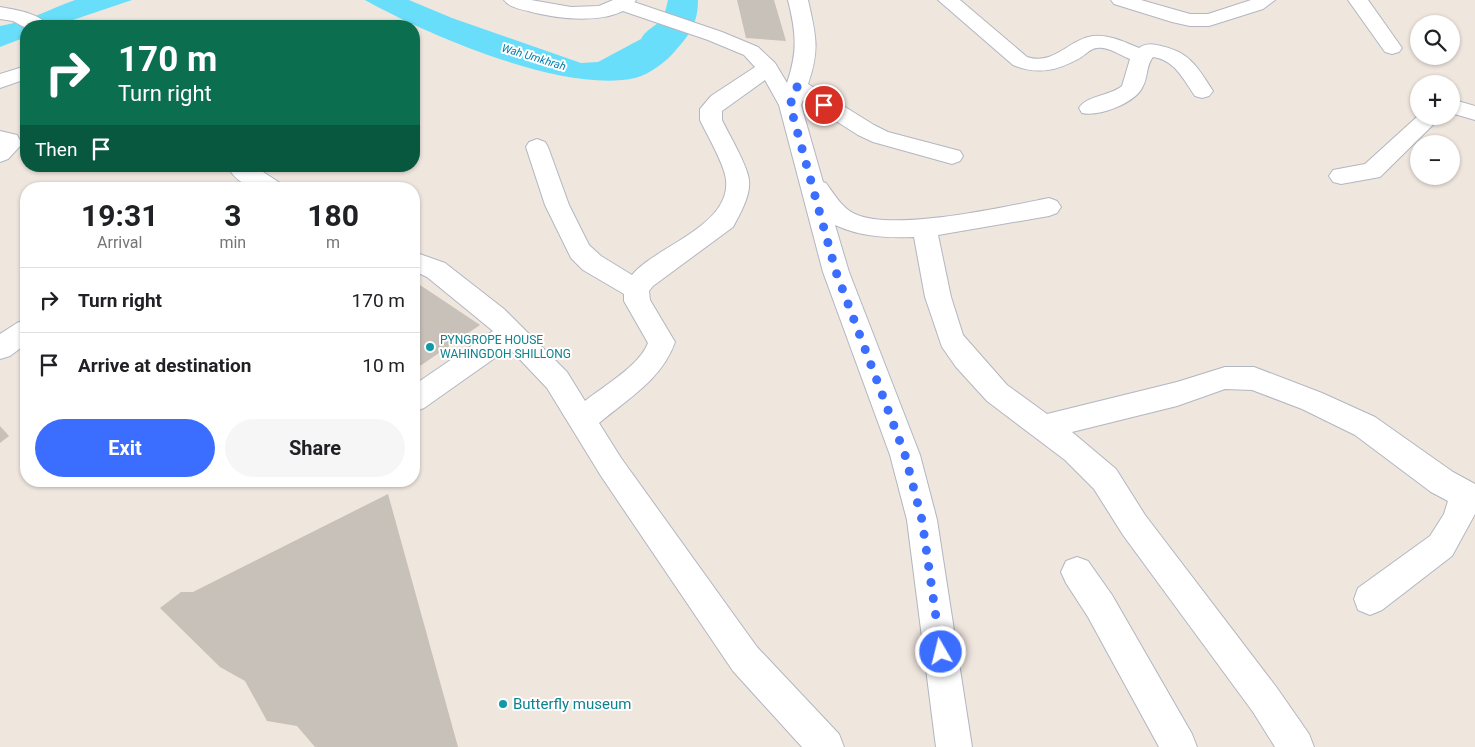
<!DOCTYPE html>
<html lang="en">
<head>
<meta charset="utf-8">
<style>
	body { margin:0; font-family:Roboto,sans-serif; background:#f6f6f6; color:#202124; height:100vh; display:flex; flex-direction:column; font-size:19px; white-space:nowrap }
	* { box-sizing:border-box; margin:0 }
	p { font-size:16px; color:#757577 }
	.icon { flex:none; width:28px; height:28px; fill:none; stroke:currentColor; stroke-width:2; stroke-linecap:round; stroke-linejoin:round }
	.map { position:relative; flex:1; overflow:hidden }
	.drawer { position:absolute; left:20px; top:182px; width:400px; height:305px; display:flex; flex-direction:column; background:#fff; border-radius:20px; box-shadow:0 1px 4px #0004 }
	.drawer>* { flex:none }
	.guide { position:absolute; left:20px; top:20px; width:400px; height:152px; border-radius:20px; box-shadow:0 1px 4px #0004; background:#0b6e4f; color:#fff; overflow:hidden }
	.fabs { position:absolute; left:1410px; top:15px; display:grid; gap:10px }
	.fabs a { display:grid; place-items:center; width:50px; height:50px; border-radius:50%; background:#fff; box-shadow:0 1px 4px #0004; font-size:25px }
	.pin { position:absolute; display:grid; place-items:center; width:42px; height:42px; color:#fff; margin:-21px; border:2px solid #fff; border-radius:50%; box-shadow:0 1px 5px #0007 }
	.me { position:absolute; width:55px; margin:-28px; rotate:352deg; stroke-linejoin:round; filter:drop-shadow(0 0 4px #0008) }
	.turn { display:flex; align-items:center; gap:18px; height:105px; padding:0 15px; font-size:22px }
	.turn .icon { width:65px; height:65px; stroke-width:2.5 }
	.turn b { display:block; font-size:35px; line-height:42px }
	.then { display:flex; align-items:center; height:48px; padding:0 15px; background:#0003; gap:10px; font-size:19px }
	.eta { display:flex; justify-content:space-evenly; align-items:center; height:85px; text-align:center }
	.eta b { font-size:30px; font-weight:700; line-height:35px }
	.action { display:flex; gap:10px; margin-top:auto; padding:10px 15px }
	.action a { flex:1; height:58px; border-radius:30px; background:#3b6eff; color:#fff; font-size:20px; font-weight:700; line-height:58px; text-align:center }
	.action a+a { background:#f6f6f6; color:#202124 }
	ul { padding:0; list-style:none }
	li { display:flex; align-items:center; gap:15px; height:65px; padding:0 15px; border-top:1px solid #e0e0e0 }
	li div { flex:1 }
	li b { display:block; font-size:19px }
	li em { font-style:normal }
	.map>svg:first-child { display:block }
</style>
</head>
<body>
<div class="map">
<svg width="1475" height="747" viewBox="0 0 1475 747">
	<rect width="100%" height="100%" fill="#efe6de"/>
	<g fill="#68defa">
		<path d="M75,0H132L55,26H26V37L0,47V26C26,22 50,9 75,0Z"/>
		<path d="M365,0H409L452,18L581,63L598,62L641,39C645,31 652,28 659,22C665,16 666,8 668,0H698C698,23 690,34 676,50C666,62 650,74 635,78C564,94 428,35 365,0Z"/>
	</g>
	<g fill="#c7c1b9">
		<polygon points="737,0 774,0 786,41 746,38"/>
		<polygon points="414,281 480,325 414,370"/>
		<polygon points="0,426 9,436 0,443"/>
		<polygon points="388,494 458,747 315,747 297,726 267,721 245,681 220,667 160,608 181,592 193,592"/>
	</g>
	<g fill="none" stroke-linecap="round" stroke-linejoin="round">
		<g stroke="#b2b6c1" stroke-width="2">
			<g id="minor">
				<path d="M614,0H628L722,32L758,47L775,63L787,83C798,51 796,32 788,0H808C816,36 820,49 808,84L874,125L888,132L960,151L963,156L960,161L952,164L873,142L858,135L803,100L801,105L823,182L826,183C834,194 842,208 855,214C894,232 1004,207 1049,198L1057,201L1061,207L1057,213L1049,216L938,235L951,297L963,335L1007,385L1047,414L1177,382L1225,367H1254L1322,393L1375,417L1453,472L1475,484V514L1452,556L1382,610L1370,615L1358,610L1354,599L1358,588L1430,536L1444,514L1448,501L1431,492L1355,435L1302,409L1252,390L1225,389L1177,406L1072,432L1116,469L1145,515L1277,688L1309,734L1314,747H1275L1253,712L1123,535L1094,489L1065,460L987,401L956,367L942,347L925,297L914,237C887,238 861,237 835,225L849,272L920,455L937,520L972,747H936L907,520L890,455L823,272L779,105L765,80L722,111V120C729,135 747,164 749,180C751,195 740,214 733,227L653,286L649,291L650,300L675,342C662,379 629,398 599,423L621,458L757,647L839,734L844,747H802L733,671L601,476L547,388L509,348L424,408L414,412V385L493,331L427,277L414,271V252L445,263L504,309L567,372L585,401C604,386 640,365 648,343L624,301V294L583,270L571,258L545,205L526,147L529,142L537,139L545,142L548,147L569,205L589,245L601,256L632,275C656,246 731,226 726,180C725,165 707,135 700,120V109L711,96L755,67L744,55L708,40L614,8L611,4Z"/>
				<path d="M938,0H960L1027,57C1054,66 1069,39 1093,36C1108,34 1125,42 1139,48C1146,43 1153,44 1161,46C1190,52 1198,68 1213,91L1209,96L1202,98L1195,96C1183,79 1175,60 1153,57C1146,65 1148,77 1143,86C1136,103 1099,117 1082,113L1079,108C1087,95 1110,96 1122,86L1130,59C1120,55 1107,46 1097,48C1091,48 1085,55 1080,58C1057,71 1038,75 1013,65Z"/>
				<polygon points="1111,0 1141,0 1190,14 1208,14 1251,0 1275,0 1263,9 1209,26 1190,26 1172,22 1114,4"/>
				<polygon points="1348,0 1368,0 1402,48 1399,52 1392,54 1385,52"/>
				<path d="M0,7C15,10 38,12 48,26H26V28L13,21L0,19Z"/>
				<polygon points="26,66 26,79 0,88 0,74"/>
				<polygon points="1451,99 1475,106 1475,120 1451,113"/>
				<polygon points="1419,115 1442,116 1380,177 1341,184 1333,182 1329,176 1333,170 1365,164"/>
				<polygon points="0,131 17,135 22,144 8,159 0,162"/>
				<path d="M227,166H254L280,183L284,189C259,189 241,190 227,166Z"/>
				<polygon points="26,319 26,344 10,356 0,359 0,334 17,323"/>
				<polygon points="1077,557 1088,561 1112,595 1192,734 1197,747 1159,747 1088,617 1066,583 1061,572 1066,561"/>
			</g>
		</g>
		<g stroke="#b2b6c1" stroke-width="2">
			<path id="tertiary" d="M504,0H531L571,7L599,6L613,0H636C617,27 556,19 528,11C520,9 509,7 504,0Z"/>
		</g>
		<use href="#minor" fill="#fff" fill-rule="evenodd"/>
		<use href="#tertiary" fill="#fff" fill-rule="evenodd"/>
	</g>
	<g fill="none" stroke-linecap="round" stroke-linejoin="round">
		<polyline stroke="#3b6eff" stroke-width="9" stroke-dasharray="0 16.2" points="824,105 797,87 790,105 836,272 905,455 922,520 941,652"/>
	</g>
	<g fill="#0f9aa8" stroke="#fff" stroke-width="2">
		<circle cx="430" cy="347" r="5"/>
		<circle cx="503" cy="704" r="5"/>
	</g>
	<g text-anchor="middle" stroke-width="4" stroke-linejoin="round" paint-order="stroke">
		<g font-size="11" font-style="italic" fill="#017eac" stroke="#fff">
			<text transform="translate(534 57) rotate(17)" y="4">Wah Umkhrah</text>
		</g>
		<g font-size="12" fill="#0d838f" stroke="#fff" text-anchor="start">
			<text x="440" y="344">PYNGROPE HOUSE<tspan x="440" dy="14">WAHINGDOH SHILLONG</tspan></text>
		</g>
		<g font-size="15" fill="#0d838f" stroke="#fff" text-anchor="start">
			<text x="513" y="709">Butterfly museum</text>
		</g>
	</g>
</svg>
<div class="fabs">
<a><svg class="icon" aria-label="search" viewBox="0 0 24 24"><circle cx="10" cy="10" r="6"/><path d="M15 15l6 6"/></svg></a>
<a>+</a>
<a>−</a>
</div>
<div class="pin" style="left:824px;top:105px;background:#d93025"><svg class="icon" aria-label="arrive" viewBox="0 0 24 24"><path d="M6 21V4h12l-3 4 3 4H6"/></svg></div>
<svg class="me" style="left:941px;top:652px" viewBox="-20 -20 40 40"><circle r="17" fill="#3b6eff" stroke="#fff" stroke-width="3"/><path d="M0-11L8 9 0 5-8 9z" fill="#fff"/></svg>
<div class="guide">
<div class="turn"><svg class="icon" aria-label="right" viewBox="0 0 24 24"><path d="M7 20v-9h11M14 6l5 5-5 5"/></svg><div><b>170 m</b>Turn right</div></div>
<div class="then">Then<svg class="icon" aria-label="arrive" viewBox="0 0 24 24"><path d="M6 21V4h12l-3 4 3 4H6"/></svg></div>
</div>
<section class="drawer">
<div class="eta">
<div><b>19:31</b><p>Arrival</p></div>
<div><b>3</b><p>min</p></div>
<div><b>180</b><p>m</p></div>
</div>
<ul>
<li><svg class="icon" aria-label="right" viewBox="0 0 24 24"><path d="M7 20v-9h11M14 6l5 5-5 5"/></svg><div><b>Turn right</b></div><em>170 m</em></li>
<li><svg class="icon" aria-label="arrive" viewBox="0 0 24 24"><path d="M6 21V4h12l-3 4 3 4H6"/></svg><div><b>Arrive at destination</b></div><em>10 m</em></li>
</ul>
<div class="action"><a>Exit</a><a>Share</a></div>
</section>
</div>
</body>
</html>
